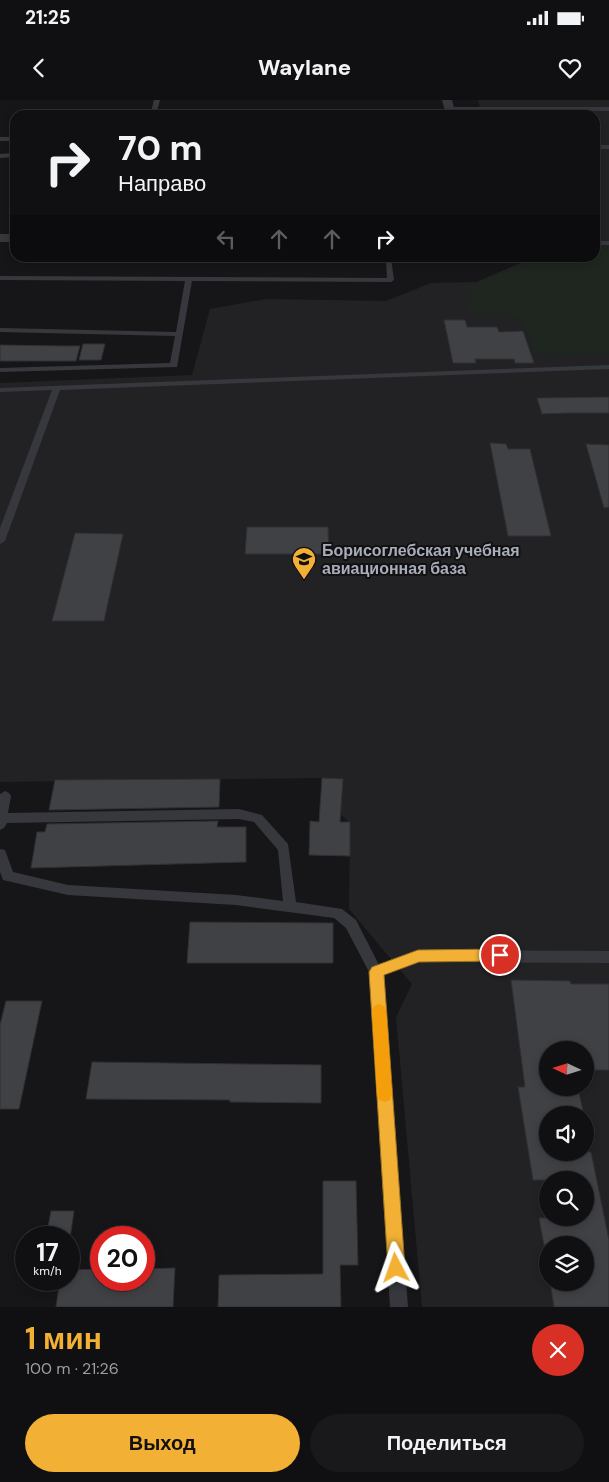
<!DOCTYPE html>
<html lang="ru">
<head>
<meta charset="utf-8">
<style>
	body { margin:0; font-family:"DM Sans",sans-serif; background:#19191b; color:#f1f3f6; height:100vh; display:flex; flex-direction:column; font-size:19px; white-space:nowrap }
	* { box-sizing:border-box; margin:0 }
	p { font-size:16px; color:#9c9d9f }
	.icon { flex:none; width:28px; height:28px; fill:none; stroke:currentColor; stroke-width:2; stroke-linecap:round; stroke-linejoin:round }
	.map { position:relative; height:1207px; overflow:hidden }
	.panel { display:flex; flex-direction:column; background:#101012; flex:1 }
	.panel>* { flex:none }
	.banner { position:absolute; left:10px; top:10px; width:590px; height:152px; border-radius:15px; box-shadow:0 2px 8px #0003,0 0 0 1px #303032; background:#101012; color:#f1f3f6; overflow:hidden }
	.needle { width:32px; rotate:274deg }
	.buttons { position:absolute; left:539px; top:941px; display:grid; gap:10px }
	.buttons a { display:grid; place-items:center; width:55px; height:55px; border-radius:50%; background:#101012; box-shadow:0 2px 8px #0003,0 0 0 1px #303032; font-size:25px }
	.speed { position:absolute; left:15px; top:1126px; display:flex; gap:10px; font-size:25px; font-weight:700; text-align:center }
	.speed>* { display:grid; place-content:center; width:65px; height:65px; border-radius:50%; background:#101012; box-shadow:0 2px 8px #0003,0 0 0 1px #303032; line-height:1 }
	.speed small { font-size:12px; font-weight:400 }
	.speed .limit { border:8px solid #d22; background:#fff; color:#111 }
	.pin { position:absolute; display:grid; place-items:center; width:42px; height:42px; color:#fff; margin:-21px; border:2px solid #fff; border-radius:50%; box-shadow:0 1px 5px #0007 }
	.me { position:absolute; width:55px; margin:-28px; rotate:356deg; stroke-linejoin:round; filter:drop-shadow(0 0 4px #0008) }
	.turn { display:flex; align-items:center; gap:18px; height:105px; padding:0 25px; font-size:22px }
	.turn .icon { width:65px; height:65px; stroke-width:2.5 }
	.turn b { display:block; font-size:35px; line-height:42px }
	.lanes { display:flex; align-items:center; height:48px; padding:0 25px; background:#0003; justify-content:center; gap:25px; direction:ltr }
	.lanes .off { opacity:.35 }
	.round { display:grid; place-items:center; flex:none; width:52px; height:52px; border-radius:26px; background:#19191b }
	.overview { display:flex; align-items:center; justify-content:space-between; height:85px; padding:0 25px }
	h1 { font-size:30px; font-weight:800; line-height:38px; color:#f2b134 }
	.action { display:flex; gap:10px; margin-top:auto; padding:10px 25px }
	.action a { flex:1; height:58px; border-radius:30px; background:#f2b134; color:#111; font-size:20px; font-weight:800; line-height:58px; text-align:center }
	.action a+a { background:#19191b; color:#f1f3f6 }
	.status { display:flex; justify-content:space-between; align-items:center; height:35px; padding:0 25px; background:#101012; direction:ltr }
	.status svg { height:14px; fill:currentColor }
	header { display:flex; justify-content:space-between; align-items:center; height:65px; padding:0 25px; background:#101012; font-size:22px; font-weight:800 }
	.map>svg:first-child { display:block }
</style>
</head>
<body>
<div class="status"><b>21:25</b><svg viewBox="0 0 49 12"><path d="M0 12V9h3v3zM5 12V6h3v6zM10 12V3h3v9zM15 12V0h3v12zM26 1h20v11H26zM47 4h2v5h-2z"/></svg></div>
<header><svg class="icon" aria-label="back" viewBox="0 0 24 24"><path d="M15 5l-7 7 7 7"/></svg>Waylane<svg class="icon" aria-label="heart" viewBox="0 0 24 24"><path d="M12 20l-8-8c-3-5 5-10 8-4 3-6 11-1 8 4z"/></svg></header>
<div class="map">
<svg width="609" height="1207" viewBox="0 0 609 1207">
	<rect width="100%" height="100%" fill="#161618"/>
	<path fill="#222225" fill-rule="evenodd" d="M478,0H609V1207H422L396,917L412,884L349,809L350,723L340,714L322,678L0,682V283L192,275L210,209L266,199L386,201L431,183L476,182L532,158H595V15H482ZM548,950H585V988H548ZM548,1015H585V1052H548ZM548,1080H585V1118H548ZM548,1145H585V1182H548Z"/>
	<polygon fill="#1e261f" points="595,147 609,147 609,254 535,255 522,222 511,213 468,213 473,184 540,158 595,158"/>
	<g fill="#404145" stroke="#303034">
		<polygon points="444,220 465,220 467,227 497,227 499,232 523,231 534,263 515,263 514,259 475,259 476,263 453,263"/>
		<polygon points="83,244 105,244 101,260 79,260"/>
		<polygon points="0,245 63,246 80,246 76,261 0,261"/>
		<polygon points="609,297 609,313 566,313 542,314 537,298"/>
		<polygon points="490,343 506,344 508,349 530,349 551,436 508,436"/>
		<polygon points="586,344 609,345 609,407 604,408"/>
		<polygon points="247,427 328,427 329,454 245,454"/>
		<polygon points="75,433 123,434 104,521 52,521"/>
		<polygon points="322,678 343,679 340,722 350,722 350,756 309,755 310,721 319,722"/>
		<polygon points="220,679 219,707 49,710 55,680"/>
		<polygon points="218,721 217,727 246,727 246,762 31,768 37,732 45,732 47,724"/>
		<polygon points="190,822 333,823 333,863 187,863"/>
		<polygon points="511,880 570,881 571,884 609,884 609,970 585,970 585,950 548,950 548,988 578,988 584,1015 548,1015 548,1052 591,1052 609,1140 609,1207 554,1207 550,1182 585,1182 585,1145 544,1145 539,1118 585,1118 585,1080 533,1080 518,987 525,987"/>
		<polygon points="6,901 42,901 19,1009 0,1009 0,925"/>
		<polygon points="92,962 321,965 321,1003 230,1002 230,1000 86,999"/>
		<polygon points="323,1081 356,1081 358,1165 340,1165 341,1207 218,1207 219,1175 323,1174"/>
		<polygon points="51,1111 74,1111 70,1138 46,1138"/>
		<polygon points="175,1168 173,1207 56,1207 60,1180 69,1180 69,1170 101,1169 101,1180 144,1180 144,1169"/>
	</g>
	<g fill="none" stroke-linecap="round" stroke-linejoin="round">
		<g fill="#37383d" fill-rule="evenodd">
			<polygon points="154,0 160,0 156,15 150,15"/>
			<polygon points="449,7 609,7 609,11 447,10"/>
			<rect x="0" y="37" width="15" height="4"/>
			<rect x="595" y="45" width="14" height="4"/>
			<polygon points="15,53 15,57 0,58 0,54"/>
			<rect x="595" y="141" width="14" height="4"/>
			<polygon points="185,158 391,158 394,180 391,182 192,181 177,267 0,272 0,268 170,263 175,236 0,232 0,228 176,232 185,181 0,180 0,176 387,178 386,161 188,160"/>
			<polygon points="609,265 609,269 60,290 5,441 0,444 0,428 52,290 0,292 0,288"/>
			<polygon points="5,691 9,693 11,696 8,713 239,709 262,715 288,744 296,802 342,809 356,820 379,865 418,850 609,851 609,863 418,862 383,875 408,1207 390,1207 369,872 346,828 334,818 236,805 68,795 3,780 0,772 0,749 5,750 13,772 68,785 236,795 283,801 278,750 254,722 239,719 7,723 4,728 0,730 0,694"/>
		</g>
		<g fill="#37383d" fill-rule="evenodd">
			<polygon points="442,0 452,0 456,15 446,15"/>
			<rect x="0" y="134" width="15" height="8"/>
		</g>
	</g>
	<polygon fill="#f2b134" stroke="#9d7322" points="500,849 504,851 506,855 504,859 500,861 419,862 384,875 405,1168 402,1174 396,1176 390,1174 388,1168 369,872 372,867 418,850"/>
	<polygon fill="#f59e0b" points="379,904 384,906 386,910 392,995 390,1000 385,1002 379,1000 377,995 372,910 374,906"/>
	<defs>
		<g id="university-pin" transform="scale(1.25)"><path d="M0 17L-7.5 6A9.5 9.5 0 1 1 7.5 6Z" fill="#f2b134" stroke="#111113"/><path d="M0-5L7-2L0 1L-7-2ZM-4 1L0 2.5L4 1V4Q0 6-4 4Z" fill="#111"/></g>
	</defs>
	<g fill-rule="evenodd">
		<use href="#university-pin" x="304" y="459"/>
	</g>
	<g text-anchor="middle" stroke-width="4" stroke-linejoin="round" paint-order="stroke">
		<g font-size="16" font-weight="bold" fill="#a8adb8" stroke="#111113" text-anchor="start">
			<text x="322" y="456">Борисоглебская учебная<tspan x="322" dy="18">авиационная база</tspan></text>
		</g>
	</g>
</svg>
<div class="buttons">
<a><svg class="needle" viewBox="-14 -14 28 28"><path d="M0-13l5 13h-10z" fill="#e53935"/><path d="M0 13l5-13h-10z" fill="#9c9d9f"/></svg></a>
<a><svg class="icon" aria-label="sound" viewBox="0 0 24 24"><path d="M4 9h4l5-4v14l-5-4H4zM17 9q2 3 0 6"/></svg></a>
<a><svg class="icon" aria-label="search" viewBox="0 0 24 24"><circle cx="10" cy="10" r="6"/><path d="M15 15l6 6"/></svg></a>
<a><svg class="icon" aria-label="layers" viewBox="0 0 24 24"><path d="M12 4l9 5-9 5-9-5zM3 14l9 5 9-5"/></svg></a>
</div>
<div class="speed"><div>17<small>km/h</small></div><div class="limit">20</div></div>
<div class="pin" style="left:500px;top:855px;background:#d93025"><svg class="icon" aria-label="arrive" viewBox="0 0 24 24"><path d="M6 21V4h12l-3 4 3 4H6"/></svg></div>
<svg class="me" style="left:396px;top:1168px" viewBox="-20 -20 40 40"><path d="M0-17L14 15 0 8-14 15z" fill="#f2b134" stroke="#fff" stroke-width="4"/></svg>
<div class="banner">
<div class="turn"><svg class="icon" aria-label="right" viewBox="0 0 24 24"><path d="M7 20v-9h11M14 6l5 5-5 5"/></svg><div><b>70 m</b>Направо</div></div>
<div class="lanes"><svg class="icon off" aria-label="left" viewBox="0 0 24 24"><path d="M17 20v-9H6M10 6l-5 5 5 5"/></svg><svg class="icon off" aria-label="ahead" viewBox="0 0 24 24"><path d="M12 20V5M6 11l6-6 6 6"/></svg><svg class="icon off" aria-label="ahead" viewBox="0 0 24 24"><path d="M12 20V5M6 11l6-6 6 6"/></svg><svg class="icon" aria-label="right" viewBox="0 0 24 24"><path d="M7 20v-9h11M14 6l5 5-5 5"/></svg></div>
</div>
</div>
<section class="panel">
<div class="overview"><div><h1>1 мин</h1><p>100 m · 21:26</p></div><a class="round" style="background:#d93025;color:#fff"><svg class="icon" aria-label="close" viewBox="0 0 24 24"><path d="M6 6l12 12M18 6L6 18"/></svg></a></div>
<div class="action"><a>Выход</a><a>Поделиться</a></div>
</section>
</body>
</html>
